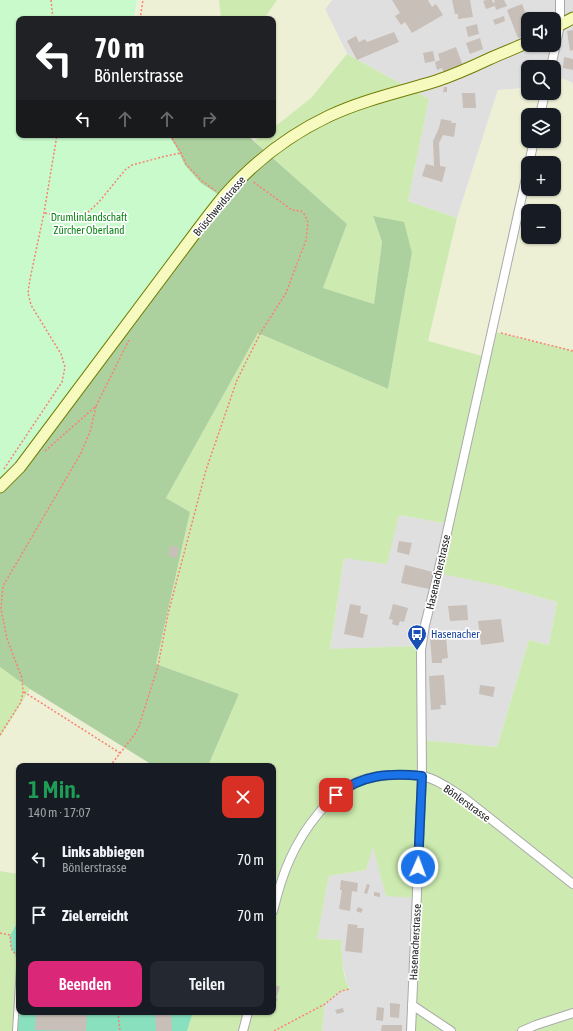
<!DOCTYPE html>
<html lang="de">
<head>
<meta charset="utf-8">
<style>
	body { margin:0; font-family:"Asap Condensed",sans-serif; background:#242831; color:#f1f3f6; height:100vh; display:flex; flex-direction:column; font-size:15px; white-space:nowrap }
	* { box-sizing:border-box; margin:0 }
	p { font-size:13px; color:#9ea1a6 }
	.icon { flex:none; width:22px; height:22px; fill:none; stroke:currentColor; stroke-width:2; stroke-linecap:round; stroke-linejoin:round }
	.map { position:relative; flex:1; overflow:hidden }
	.details { position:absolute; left:16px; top:763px; width:260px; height:252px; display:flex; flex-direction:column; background:#171b24; border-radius:8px; box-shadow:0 1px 3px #0004 }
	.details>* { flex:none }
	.top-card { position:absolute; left:16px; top:16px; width:260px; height:122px; border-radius:8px; box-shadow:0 1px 3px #0004; background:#202124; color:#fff; overflow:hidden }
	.tools { position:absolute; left:521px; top:12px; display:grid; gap:8px }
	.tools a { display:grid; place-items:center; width:40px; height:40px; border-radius:8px; background:#171b24; box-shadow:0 1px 3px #0004; font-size:20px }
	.pin { position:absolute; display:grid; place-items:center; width:34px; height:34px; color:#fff; margin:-17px; border-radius:8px; box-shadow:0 2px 6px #0006 }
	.me { position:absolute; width:44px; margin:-22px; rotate:2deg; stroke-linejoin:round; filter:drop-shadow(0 0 3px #0008) }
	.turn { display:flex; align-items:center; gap:14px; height:84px; padding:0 12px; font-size:18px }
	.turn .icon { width:52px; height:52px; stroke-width:2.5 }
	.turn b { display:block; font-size:28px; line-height:34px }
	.lanes { display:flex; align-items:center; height:38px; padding:0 12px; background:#0003; justify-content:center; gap:20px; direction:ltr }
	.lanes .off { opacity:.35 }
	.round { display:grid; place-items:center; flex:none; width:42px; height:42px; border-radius:8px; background:#242831 }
	.headline { display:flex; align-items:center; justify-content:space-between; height:68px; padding:0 12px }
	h1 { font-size:24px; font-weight:600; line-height:30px; color:#1e9e55 }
	.primary-button { display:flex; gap:8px; margin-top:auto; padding:8px 12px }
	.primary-button a { flex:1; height:46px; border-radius:8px; background:#db2777; color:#fff; font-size:16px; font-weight:600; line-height:46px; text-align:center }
	.primary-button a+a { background:#242831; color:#f1f3f6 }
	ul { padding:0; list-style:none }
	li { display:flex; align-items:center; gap:12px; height:56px; padding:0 12px }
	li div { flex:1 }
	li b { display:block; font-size:15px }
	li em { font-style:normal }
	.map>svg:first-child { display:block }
</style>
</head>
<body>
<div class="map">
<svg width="573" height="1031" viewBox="0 0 573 1031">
	<rect width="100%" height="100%" fill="#f2efe9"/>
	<g fill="#e0dfdf" fill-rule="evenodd">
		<path d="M332,0H573V92L554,90V67H528V88L498,90L457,218L408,201L429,99L347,54L325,9ZM528,19H554V45H528Z"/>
		<polygon points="399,515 449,524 500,586 557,602 549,645 529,640 497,747 422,740 416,669 417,646 330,650 344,558"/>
		<polygon points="373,846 417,898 411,1031 322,1031 325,1004 341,991 350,988 347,984 342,961 341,940 317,939 329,876 366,870"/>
	</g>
	<g fill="#eef0d5" fill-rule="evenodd">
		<polygon points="138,0 219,0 221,19 135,19"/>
		<polygon points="277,0 332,0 325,9 347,54 311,98 273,128 273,19 264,19"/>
		<path d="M554,75L573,83V351L492,331L486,357L428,342L457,218L498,90L528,88V93H554ZM528,115H554V141H528ZM528,163H554V189H528ZM528,211H554V237H528Z"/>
		<polygon points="30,689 154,766 19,766 19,874 0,871 0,737"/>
	</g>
	<g fill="#cdebb0" fill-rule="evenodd">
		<polygon points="219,0 277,0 264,19 221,19"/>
		<path d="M347,54L429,99L408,201L457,218L428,341L486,357L492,331L573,351V1031H411L417,898L386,896L373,847L366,870L329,876L317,939L341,940C342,954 342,977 350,989L341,991L325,1004L322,1031H187L193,1012H273V766H208L239,694L156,664L190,512L166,498L258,333L388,389L412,253L373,217L382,242L374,304L323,288L347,224L254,141L263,135H273V128L311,98ZM399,515L449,524L438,573L500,586L557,602L549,645L529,640L497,747L422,740L416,669L417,646L330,649L344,558L387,564Z"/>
		<polygon points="0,667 30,689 0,737"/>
		<polygon points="0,871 19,874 19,920 10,935 11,948 19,960 15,1031 0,1031"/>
	</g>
	<polygon fill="#add19e" points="60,135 188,135 191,138 195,135 247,135 347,224 323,288 374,304 382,242 373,216 404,222 412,253 388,389 258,333 166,498 190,512 156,664 239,694 208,766 154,766 30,689 0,667 0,432"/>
	<polygon fill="#c8facc" points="0,0 137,0 134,19 19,19 19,135 169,135 179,152 185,165 201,183 221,196 19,464 0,483"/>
	<g fill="#88e0be">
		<polygon points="19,920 19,960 11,948 10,935"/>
		<polygon points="19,968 19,1012 193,1012 187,1031 15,1031"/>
	</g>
	<g fill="#c7bfb8">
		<polygon points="392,0 428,0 432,7 436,4 443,15 412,33 405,22 401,25 395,16 400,13"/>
		<polygon points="452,0 470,0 473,17 458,19 458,14 455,14"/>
		<polygon points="486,0 492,0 493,3 495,2 494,0 504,0 507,6 496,10 495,6 486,9 483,1"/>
		<polygon points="522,4 528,20 527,22 528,34 518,38 507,10"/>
		<polygon points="504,16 505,21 495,25 493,20"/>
		<polygon points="477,24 479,34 468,37 466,27"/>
		<polygon points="573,30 573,50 570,51 567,31"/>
		<polygon points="394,32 399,42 357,60 347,41 356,36 359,42 365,39 367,42"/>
		<polygon points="480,38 483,49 470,54 466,43"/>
		<polygon points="456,47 463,66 444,73 442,68 437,70 435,62 440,60 438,54"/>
		<polygon points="433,51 435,61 425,63 423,53"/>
		<polygon points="564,57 573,59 573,70 563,68"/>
		<polygon points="444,87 447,87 447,92 443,92"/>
		<polygon points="462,93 475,93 476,108 463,108"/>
		<polygon points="441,119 452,121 451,123 456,123 454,137 443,135 439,143 440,166 446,167 442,182 422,176 426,164 434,166 433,141 439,128"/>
		<polygon points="399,541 412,543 409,555 397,552"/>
		<polygon points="171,545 179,548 176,558 168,555"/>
		<polygon points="405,565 433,572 429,589 401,583"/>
		<polygon points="350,604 361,606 360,613 368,615 363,638 344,634"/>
		<polygon points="393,604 408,608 404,622 400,621 398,626 392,624 393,620 389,619"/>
		<polygon points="467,605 468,620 450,621 448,606"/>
		<polygon points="501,619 504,642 481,645 478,621"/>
		<polygon points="446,637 448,658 442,659 442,663 432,663 430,638"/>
		<polygon points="444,675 446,705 440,705 441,709 431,710 429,676"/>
		<polygon points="480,685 495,687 493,697 479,694"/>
		<polygon points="341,880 358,883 357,892 352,891 350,911 339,909 342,890 340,890"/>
		<polygon points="367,884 370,885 367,894 364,893"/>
		<polygon points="374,892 380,893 380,897 374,896"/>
		<polygon points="358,907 363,909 361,913 356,911"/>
		<polygon points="348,924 358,925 357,928 364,928 362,953 345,951"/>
		<polygon points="273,984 280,987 276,998 278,998 273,1011"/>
		<polygon points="390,1003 400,1004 399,1018 390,1017"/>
		<polygon points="377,1007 384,1008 383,1021 376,1020"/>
		<polygon points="343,1008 344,1012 337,1014 335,1010"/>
		<polygon points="36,1012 87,1012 86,1031 35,1030"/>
		<polygon points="123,1012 144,1012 144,1013 123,1015"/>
		<polygon points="155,1012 171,1012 172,1031 156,1031"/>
		<polygon points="382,1025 402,1025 402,1031 381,1031"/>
	</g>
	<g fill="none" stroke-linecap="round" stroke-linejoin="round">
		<g stroke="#a9a9a9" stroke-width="6">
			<polyline id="lane" points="15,1031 19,968"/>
		</g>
		<g stroke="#a9a9a9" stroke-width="10">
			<g id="street">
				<polyline points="551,67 560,25 560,0"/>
				<polyline points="540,115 545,93"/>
				<polyline points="529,163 534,141"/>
				<path d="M273,911C277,895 283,874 290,859C303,830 331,790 362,780C371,777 380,776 389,775C400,775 411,774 422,776C437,779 450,789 463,797L573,884"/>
				<polyline points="412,1005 451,1031"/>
				<polyline points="243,1031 248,1012"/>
				<polyline points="411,1031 422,776 421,650 425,625 438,573 528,169"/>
				<polyline points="522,1031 536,1025 573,1013"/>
			</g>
		</g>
		<g stroke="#707d05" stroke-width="13">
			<g id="secondary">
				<polyline points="554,28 573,18"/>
				<path d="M0,487L20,467L196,232C205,220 214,208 224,196C253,163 289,135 329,116C363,100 400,92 436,81C454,75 472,67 489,59C502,53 516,48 528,42"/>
			</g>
		</g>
		<g stroke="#fa8072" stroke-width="1.5" stroke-dasharray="2 2" stroke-linecap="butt">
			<polyline points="51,0 53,19"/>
			<polyline points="140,19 143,0"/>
			<polyline points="170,135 181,153 186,164 202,181 216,191"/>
			<polyline points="45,213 63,217 76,216 87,213 99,202 125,170 132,165 166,156 181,153"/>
			<polyline points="501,333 573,351"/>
			<polyline points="45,451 96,406 129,340"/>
			<polyline points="4,469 62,382 65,367 61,354 31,305 28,293 30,279 44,213 57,135"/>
			<polyline points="24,692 120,753"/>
			<polyline points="0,735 21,702 23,692 22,678 7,639 1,609 3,586 81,453 91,429 96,406"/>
			<polyline points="110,766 135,734 139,726 158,666 168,614 206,470 237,380 261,332 286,293 306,240 308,223 305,215 301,211 292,210 252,181"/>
			<polyline points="0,933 10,935 11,948 19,960"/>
			<polyline points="118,1012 120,1031"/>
			<polyline points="274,1031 325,1004 341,991 350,989"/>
		</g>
		<use href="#lane" stroke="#fff" stroke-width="4"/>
		<use href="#street" stroke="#fff" stroke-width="8"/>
		<use href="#secondary" stroke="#f7fabf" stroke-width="11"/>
	</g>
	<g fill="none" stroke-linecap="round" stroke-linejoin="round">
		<g stroke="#114b97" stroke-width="10">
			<path id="route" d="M336,795C363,774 389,773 422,776L418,867"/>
		</g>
		<use href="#route" stroke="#1a73e8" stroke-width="7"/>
	</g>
	<defs>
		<g id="bus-pin" transform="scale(1)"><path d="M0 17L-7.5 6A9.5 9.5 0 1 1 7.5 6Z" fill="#1a4fb4" stroke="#fff"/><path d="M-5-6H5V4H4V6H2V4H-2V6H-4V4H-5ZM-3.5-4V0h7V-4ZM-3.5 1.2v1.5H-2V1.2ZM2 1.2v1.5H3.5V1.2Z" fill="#fff"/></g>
	</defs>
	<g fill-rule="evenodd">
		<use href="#bus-pin" x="417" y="634"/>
	</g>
	<g text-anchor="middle" stroke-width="3.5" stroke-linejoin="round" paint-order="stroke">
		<g font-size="11" fill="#222" stroke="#fff">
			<text transform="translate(219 206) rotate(-50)" y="4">Brüschweidstrasse</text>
			<text transform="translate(438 572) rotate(-77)" y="4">Hasenacherstrasse</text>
			<text transform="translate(467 803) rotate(36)" y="4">Bönlerstrasse</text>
			<text transform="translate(415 942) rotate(-87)" y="4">Hasenacherstrasse</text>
		</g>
		<g font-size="11" fill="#0c8416" stroke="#fff">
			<text x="89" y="221">Drumlinlandschaft<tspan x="89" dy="13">Zürcher Oberland</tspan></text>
		</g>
		<g font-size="11" fill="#164399" stroke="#fff" text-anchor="start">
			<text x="431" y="638">Hasenacher</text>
		</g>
	</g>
</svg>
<div class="tools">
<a><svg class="icon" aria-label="sound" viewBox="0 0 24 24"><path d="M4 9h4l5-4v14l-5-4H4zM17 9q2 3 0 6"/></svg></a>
<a><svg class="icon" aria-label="search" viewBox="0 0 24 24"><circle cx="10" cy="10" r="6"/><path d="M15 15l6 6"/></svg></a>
<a><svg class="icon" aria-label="layers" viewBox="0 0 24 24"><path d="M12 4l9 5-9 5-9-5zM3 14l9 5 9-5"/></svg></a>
<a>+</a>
<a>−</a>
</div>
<div class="pin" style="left:336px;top:795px;background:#d93025"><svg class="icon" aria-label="arrive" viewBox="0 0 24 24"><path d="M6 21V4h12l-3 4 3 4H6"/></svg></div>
<svg class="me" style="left:418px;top:867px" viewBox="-20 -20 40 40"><circle r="17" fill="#1a73e8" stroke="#fff" stroke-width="3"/><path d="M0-11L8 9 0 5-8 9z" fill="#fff"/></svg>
<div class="top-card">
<div class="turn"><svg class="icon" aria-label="left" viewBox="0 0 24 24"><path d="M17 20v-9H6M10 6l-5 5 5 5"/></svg><div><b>70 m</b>Bönlerstrasse</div></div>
<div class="lanes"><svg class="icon" aria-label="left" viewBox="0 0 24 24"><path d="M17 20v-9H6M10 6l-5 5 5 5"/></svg><svg class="icon off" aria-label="ahead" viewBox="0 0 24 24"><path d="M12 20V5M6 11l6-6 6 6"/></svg><svg class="icon off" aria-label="ahead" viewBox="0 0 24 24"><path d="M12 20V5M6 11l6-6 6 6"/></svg><svg class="icon off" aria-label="right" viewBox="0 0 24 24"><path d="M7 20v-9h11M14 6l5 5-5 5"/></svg></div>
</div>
<section class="details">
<div class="headline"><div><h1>1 Min.</h1><p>140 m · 17:07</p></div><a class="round" style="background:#d93025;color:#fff"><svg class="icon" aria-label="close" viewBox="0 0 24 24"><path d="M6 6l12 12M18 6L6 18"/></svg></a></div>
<ul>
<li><svg class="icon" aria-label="left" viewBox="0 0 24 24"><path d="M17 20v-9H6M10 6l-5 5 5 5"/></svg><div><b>Links abbiegen</b><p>Bönlerstrasse</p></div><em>70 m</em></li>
<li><svg class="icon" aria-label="arrive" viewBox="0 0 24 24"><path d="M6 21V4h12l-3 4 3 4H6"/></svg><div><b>Ziel erreicht</b></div><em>70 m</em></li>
</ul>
<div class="primary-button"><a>Beenden</a><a>Teilen</a></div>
</section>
</div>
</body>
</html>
